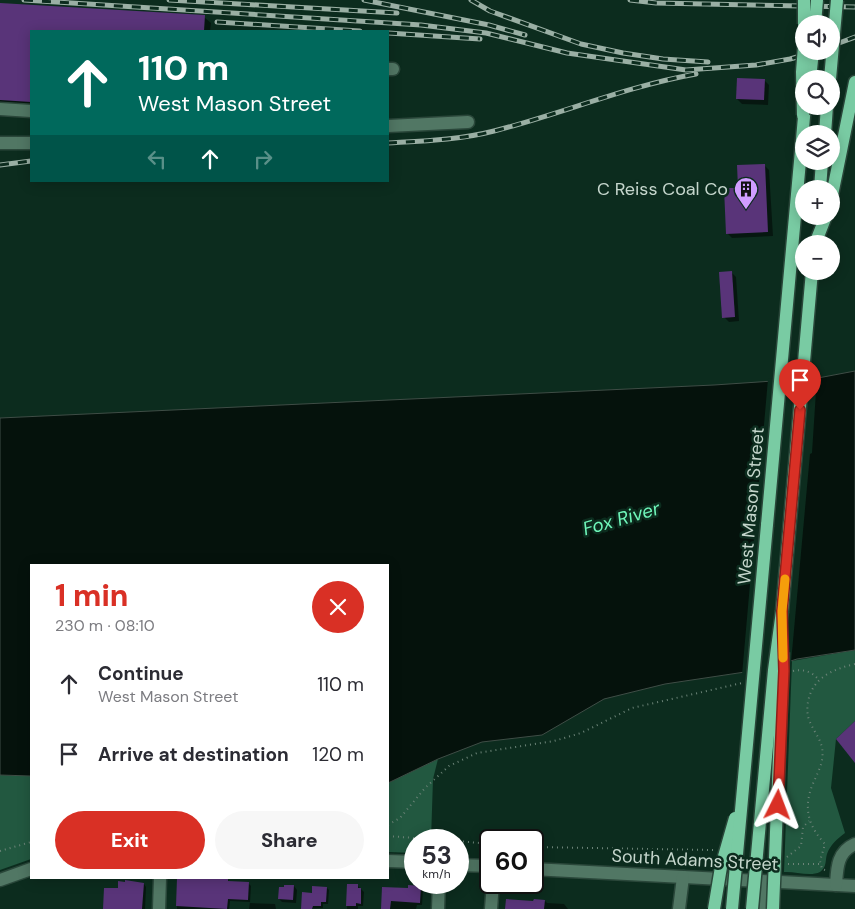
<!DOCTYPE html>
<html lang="en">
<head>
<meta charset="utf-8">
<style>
	body { margin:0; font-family:"DM Sans",sans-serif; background:#f7f7f7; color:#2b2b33; height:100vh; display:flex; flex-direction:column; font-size:19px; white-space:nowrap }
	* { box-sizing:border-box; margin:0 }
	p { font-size:16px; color:#7c7c81 }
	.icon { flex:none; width:28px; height:28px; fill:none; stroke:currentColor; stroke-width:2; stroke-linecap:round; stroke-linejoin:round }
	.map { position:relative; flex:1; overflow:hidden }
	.panel { position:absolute; left:30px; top:564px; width:359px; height:315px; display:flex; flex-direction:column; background:#fff; border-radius:0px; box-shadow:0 2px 12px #0003 }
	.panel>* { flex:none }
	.hud { position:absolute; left:30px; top:30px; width:359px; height:152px; border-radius:0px; box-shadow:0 2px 12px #0003; background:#00695c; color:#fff; overflow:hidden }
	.controls { position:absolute; left:795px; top:15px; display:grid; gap:10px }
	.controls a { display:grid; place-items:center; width:45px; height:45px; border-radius:50%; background:#fff; box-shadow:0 2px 12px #0003; font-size:25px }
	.speed { position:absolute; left:404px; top:829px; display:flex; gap:10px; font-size:25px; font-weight:700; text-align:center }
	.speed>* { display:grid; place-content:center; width:65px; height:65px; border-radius:50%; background:#fff; box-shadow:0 2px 12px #0003; line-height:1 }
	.speed small { font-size:12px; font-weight:400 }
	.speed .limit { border:2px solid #111; border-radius:8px; background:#fff; color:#111 }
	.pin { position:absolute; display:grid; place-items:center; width:42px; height:42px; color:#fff; margin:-51px -21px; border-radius:50% 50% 50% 0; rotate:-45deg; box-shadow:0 0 5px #0007 }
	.pin .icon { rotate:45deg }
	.me { position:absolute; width:55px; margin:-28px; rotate:3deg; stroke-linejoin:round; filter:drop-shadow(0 0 4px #0008) }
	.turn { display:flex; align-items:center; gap:18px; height:105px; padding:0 25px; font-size:22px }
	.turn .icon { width:65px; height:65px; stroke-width:2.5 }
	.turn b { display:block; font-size:35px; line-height:42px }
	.lanes { display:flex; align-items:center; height:48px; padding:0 25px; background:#0003; justify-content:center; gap:25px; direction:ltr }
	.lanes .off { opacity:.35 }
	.round { display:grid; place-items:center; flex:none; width:52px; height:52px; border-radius:26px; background:#f7f7f7 }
	.head { display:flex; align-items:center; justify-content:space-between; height:85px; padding:0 25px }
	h1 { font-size:30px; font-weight:800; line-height:38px; color:#d93025 }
	.action { display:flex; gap:10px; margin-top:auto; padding:10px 25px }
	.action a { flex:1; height:58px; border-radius:30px; background:#d93025; color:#fff; font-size:20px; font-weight:800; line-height:58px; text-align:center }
	.action a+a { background:#f7f7f7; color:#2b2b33 }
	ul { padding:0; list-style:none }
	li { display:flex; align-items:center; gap:15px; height:70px; padding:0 25px }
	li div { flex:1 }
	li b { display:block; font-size:19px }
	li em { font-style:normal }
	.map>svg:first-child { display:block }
</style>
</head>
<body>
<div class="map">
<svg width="855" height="909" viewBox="0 0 855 909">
	<rect width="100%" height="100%" fill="#0c2c1e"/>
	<g fill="#225840">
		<path d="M855,650V721L836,739L831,788L845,833C838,838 830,845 827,854C825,861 827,867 820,872C810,877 794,871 784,872L792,661Z"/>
		<polygon points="438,759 433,779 431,840 415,840 415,853 388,852 388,783"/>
		<polygon points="0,775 31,776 31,859 0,870"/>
	</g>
	<polygon fill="#05120c" stroke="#3f4d46" points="855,371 855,650 797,659 765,669 665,684 604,699 542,735 482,742 438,759 388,783 388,565 31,565 31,776 0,775 0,418 714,385 818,378"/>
	<polygon fill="#0c2c1e" points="817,376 812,453 810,454 791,663 766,672 742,675 768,379"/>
	<g fill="#0007">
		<polygon points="0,4 204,17 211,23 210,31 31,31 31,108 0,106"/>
		<polygon points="764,80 769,85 768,105 742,104 737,99"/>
		<polygon points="764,165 769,170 773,236 732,238 727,233 740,189"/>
		<polygon points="731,272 736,277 739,321 729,322 724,317"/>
		<polygon points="178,878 209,878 209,879 228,880 230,883 249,884 251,886 250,903 275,904 276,909 249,909 250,902 230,901 229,909 177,909"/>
		<polygon points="144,884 146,887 145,909 104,909 119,890"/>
		<polygon points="348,885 358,886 364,892 363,906 358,906 358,909 347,909"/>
		<polygon points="294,886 297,890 296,903 282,902 279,899"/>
		<polygon points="421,887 423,890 422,905 417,905 416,909 382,909 383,888 409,890"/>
		<polygon points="327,888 329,890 328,904 323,904 323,908 302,909 313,894"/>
		<polygon points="545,901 547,903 564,904 568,909 506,909"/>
	</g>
	<g fill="#593479">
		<polygon points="0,3 205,15 204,31 31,31 31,102 0,100"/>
		<polygon points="737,78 765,79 764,100 736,99"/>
		<polygon points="765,164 768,232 726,234 724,188 738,188 737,165"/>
		<polygon points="732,271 735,317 722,318 719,272"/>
		<polygon points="855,721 855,763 836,739"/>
		<polygon points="177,878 228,879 228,881 249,882 248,900 228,899 227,909 176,906"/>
		<polygon points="125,880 144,883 142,909 103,909 104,888 118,888 118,881 125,882"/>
		<polygon points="347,884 358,884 358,888 361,888 361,904 356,903 356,906 346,906"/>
		<polygon points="284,885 294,885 293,900 278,899 279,887 284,887"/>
		<polygon points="408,885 421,886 420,903 391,901 390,909 381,909 382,887 408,888"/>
		<polygon points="312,886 327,887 326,902 321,902 321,906 313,906 312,909 301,909 302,892 312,893"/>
		<polygon points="506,899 533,901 534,899 545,900 544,909 505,909"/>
	</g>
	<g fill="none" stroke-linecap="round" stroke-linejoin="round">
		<g stroke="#2a473a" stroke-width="15">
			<g id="minor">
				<polyline points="388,69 393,69"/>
				<polyline points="0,109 31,111"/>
				<polyline points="388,126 468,122"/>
				<polyline points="0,143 31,143"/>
				<polyline points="388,861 415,862"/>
				<polyline points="458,865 490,866"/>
				<polyline points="532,869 855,886"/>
				<polyline points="0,880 31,869"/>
				<path d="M836,885C837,868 837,852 855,844"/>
				<polyline points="159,909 160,878"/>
				<polyline points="438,909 439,882"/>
				<polyline points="491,909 493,882"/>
				<polyline points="679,909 683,877"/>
				<polyline points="765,909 767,882"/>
			</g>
		</g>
		<g stroke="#2a473a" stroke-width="15">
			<g id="major">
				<polyline points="825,134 827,106"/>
				<polyline points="820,189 822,161"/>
				<polyline points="831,200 855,82"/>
				<polyline points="815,244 826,216"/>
				<polyline points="767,525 805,106"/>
				<polyline points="782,611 812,271"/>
			</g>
		</g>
		<g stroke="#6b8377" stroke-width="2" stroke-dasharray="1 4" stroke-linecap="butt">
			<path d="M793,671C803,669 811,671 818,679"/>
			<polyline points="388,825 400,818 425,788 449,766 477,753 554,741 581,733 632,708 742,683"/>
			<polyline points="388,836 440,840"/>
			<polyline points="458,841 490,844"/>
			<polyline points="532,847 714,850"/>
			<polyline points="0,851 31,842"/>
			<polyline points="787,857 801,846 803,827 809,821"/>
			<polyline points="788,864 820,864"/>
			<path d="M825,870L822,869L820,861L825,844C811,829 804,813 810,792C813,781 820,771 822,760C825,742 815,735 809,720C807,714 807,708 808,702C812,678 833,669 855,664"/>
		</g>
		<use href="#minor" stroke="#517764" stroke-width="12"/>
		<use href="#major" stroke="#79cba3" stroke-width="12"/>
		<g stroke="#9aafa4" stroke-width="5">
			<g id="rail">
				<polyline points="24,0 421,25 486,33 567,53 686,70 756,65 790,59 818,51"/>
				<polyline points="169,0 397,13"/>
				<polyline points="364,0 489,25 525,35"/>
				<polyline points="471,0 490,11 581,44 623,53 663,59 708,62"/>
				<polyline points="630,0 656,3 855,7"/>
				<polyline points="217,22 360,31"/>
				<polyline points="388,33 480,39"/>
				<polyline points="831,46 855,37"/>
				<path d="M388,143C423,141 459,140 494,131C561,114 627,86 696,74"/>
				<polyline points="0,165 31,161"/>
			</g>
		</g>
		<use href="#rail" stroke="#0c2c1e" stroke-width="3" stroke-dasharray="9" stroke-linecap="butt"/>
		<g stroke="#2a473a" stroke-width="15" stroke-linecap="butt">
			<g id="major-bridge">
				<polyline points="804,0 804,24"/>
				<polyline points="815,24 817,0"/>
				<polyline points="810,79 813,51"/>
				<polyline points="830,79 837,0"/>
				<polyline points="803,115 802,72 804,46"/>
				<polyline points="714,909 721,867 735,818"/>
				<polyline points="732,909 767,525"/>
				<polyline points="752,909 774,670 782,611"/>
				<polyline points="773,909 783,652"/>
			</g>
		</g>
		<use href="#major-bridge" stroke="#79cba3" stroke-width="12"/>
	</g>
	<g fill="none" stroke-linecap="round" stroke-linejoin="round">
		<g stroke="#8d1f18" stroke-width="12">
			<polyline id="route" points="778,805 784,671 782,611 800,410"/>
		</g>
		<use href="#route" stroke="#d93025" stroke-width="9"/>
		<polyline stroke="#f59e0b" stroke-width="9" points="783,658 782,611 785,579"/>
	</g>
	<defs>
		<g id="building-pin" transform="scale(1.25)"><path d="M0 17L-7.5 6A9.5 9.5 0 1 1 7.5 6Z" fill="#d09dff" stroke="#0c2c1e"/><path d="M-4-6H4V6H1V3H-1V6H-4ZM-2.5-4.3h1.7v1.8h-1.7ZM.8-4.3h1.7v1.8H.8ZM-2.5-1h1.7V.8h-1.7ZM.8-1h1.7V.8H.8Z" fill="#111"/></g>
	</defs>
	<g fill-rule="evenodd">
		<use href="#building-pin" x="746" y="189"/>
	</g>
	<g text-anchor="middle" stroke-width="5" stroke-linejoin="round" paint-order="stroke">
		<g font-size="18" fill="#c5d6cc" stroke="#0c2c1e" text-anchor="end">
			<text x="728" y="195">C Reiss Coal Co</text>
		</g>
		<g font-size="18" fill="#c5d6cc" stroke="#0c2c1e">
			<text transform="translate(751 506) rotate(-85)" y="6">West Mason Street</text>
			<text transform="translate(695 860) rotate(3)" y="6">South Adams Street</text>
		</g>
		<g font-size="19" font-style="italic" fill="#6ff6ba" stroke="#0c2c1e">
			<text transform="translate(621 518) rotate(-16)" y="7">Fox River</text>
		</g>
	</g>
</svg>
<div class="controls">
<a><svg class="icon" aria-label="sound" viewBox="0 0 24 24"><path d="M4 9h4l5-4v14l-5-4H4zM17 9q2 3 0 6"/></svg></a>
<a><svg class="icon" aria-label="search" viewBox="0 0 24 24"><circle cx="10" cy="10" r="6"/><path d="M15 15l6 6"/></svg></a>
<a><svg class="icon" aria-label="layers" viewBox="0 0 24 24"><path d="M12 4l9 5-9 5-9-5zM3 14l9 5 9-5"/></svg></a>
<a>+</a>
<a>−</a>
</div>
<div class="speed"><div>53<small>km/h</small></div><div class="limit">60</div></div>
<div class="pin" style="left:800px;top:410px;background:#d93025"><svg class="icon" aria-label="arrive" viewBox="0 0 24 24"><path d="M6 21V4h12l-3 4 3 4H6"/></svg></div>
<svg class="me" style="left:778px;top:805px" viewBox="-20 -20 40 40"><path d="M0-17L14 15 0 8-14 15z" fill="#d93025" stroke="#fff" stroke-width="4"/></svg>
<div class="hud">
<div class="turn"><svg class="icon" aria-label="ahead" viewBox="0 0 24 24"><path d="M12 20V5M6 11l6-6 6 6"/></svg><div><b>110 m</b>West Mason Street</div></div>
<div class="lanes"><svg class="icon off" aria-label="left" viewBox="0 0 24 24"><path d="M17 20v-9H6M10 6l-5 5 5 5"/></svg><svg class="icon" aria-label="ahead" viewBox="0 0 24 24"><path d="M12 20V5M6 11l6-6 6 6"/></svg><svg class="icon off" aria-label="right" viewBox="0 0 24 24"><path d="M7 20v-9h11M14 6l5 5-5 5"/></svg></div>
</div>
<section class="panel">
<div class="head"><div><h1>1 min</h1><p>230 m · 08:10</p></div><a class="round" style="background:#d93025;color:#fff"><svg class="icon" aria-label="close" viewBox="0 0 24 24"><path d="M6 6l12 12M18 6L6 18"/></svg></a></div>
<ul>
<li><svg class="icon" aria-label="ahead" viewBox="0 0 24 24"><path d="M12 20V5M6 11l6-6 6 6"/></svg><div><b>Continue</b><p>West Mason Street</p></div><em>110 m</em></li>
<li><svg class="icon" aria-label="arrive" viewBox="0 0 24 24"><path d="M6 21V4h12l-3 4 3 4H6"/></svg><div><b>Arrive at destination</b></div><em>120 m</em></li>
</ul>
<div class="action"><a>Exit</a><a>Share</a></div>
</section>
</div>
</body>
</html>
